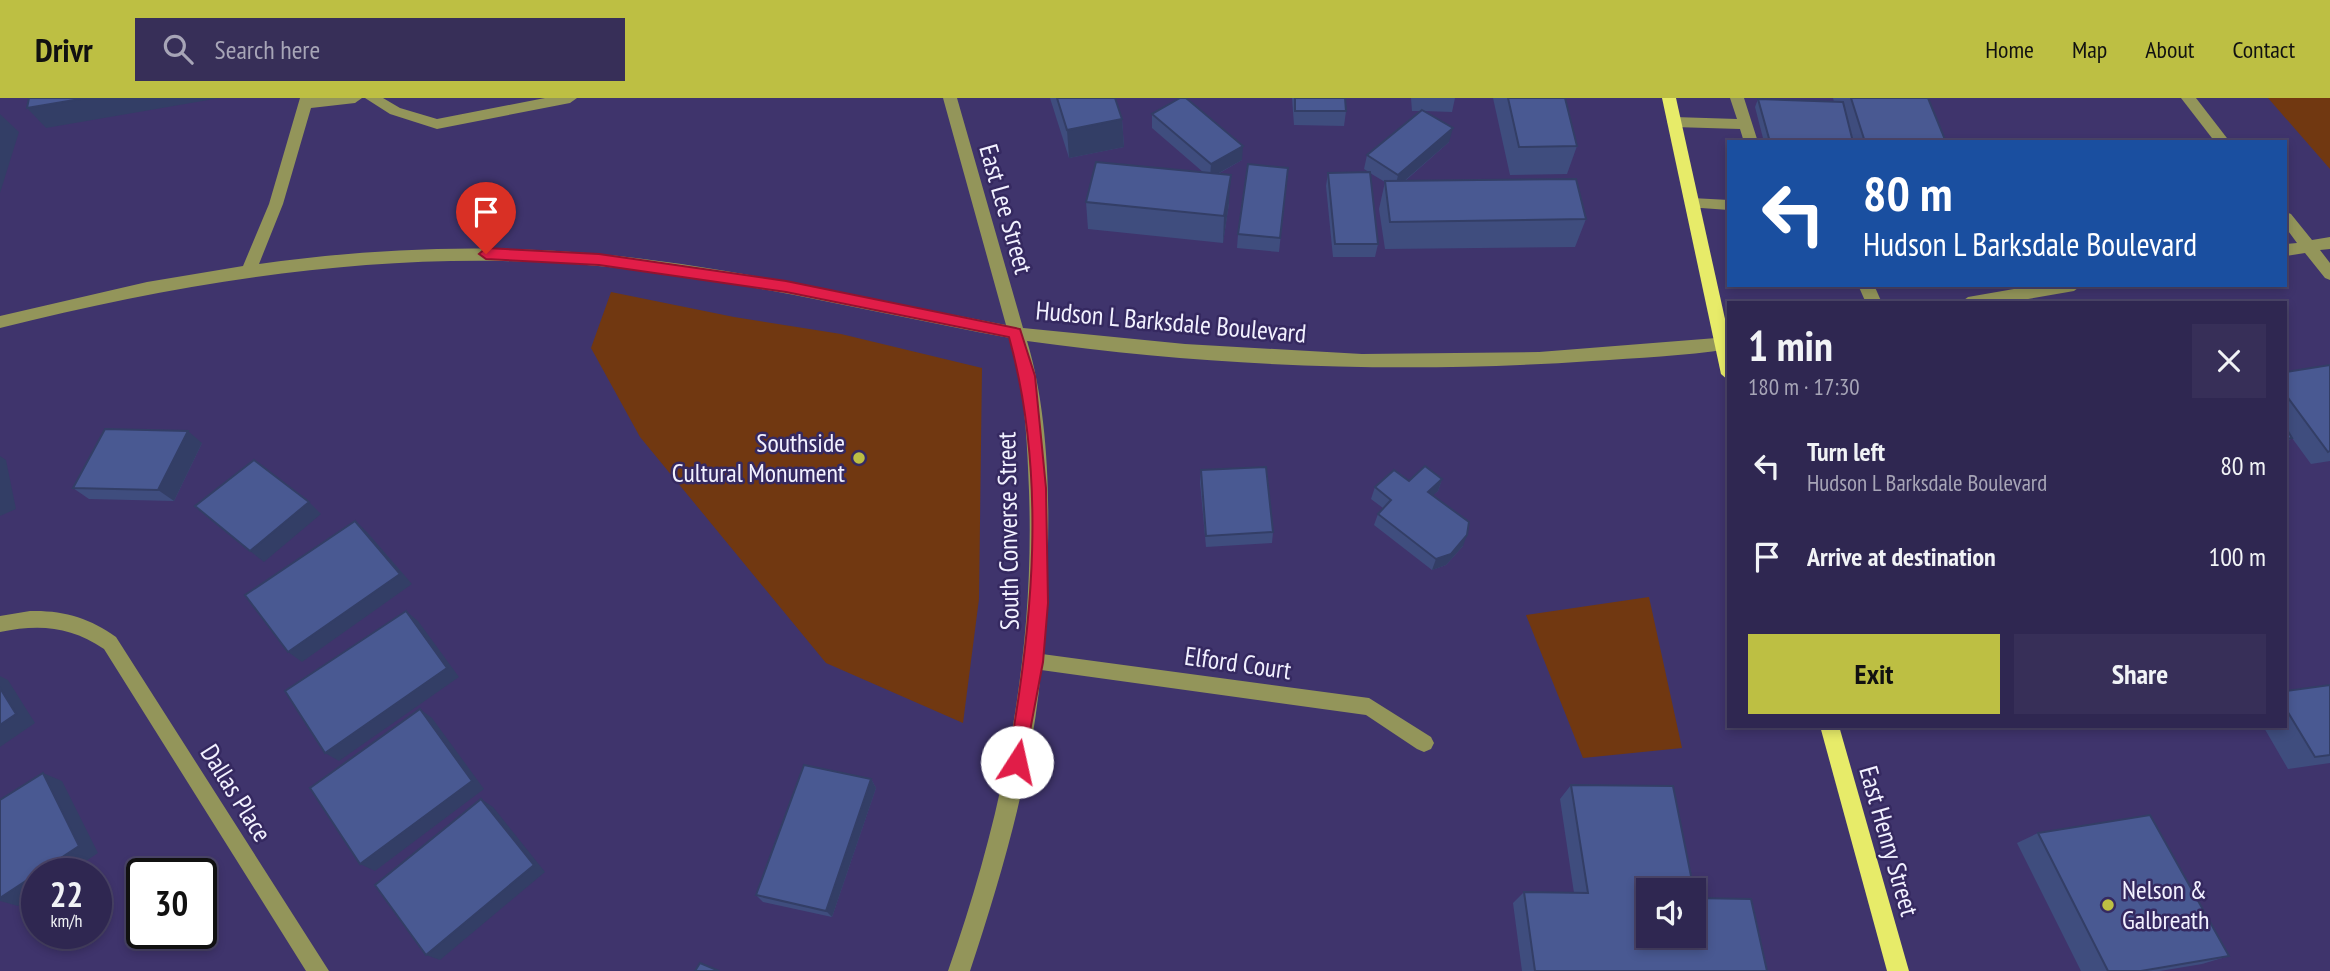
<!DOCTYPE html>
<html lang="en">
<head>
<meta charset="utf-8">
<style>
	body { margin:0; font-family:"PT Sans Narrow",sans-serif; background:#372f58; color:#f1f3f6; height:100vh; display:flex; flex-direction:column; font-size:26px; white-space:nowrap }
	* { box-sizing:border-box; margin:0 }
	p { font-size:23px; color:#a7a5b7 }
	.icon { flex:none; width:38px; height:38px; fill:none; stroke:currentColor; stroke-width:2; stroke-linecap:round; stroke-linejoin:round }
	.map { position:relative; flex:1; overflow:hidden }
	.side { position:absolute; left:1727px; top:203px; width:560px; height:427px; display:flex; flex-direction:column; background:#2f2751; border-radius:0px; box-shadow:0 4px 10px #0003,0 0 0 2px #4a4468 }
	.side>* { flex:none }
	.guide { position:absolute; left:1727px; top:42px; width:560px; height:147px; border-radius:0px; box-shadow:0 4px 10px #0003,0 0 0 2px #4a4468; background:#1a4fa0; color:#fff; overflow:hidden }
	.controls { position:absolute; left:1636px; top:780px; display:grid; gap:14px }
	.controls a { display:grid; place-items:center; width:70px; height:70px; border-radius:0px; background:#2f2751; box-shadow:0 4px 10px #0003,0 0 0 2px #4a4468; font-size:35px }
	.speed { position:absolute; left:21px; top:760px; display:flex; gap:14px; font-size:35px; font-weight:700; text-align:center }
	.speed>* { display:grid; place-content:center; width:91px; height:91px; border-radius:50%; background:#2f2751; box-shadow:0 4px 10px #0003,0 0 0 2px #4a4468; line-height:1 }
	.speed small { font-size:18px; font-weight:400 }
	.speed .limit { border:4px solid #111; border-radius:10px; background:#fff; color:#111 }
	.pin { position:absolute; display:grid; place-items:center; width:60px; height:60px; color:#fff; margin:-72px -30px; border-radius:50% 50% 50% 0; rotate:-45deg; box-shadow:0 0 7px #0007 }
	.pin .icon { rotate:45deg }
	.me { position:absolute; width:77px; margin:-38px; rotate:10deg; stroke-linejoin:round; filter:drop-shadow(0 0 5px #0008) }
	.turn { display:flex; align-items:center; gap:24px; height:147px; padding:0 21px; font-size:32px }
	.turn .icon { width:91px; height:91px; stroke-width:2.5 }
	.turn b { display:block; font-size:49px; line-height:60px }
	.round { display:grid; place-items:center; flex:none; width:74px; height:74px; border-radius:0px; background:#372f58 }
	.head { display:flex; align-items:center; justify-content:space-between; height:119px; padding:0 21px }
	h1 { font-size:42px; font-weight:700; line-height:52px }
	.action { display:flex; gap:14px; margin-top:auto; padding:14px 21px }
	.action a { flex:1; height:80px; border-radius:0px; background:#bdbf43; color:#111; font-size:28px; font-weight:700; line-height:80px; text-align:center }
	.action a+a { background:#372f58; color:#f1f3f6 }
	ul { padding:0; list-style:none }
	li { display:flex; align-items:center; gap:21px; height:91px; padding:0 21px }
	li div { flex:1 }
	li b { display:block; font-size:26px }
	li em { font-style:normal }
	header { display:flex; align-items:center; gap:42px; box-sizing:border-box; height:98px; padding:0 35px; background:#bdbf43; color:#111 }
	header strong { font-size:33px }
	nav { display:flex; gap:38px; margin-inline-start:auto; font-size:24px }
	.search { width:490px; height:63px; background:#372f58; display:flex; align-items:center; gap:18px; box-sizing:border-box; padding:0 24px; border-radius:0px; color:#a7a5b7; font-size:26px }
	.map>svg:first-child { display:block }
</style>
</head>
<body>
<header>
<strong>Drivr</strong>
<div class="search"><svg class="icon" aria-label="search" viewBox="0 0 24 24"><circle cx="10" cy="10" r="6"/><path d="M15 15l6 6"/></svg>Search here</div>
<nav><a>Home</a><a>Map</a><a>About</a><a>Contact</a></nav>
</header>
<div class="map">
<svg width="2330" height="873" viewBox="0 0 2330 873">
	<rect width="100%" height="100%" fill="#3f346c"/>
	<g fill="#713811">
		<polygon points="2268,0 2330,0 2330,71"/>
		<polygon points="611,194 734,219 841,236 982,270 979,501 963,625 826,565 640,339 591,250"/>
		<polygon points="1649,499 1682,650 1583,660 1526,517"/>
	</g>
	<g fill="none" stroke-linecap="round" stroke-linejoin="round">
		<g fill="#93955a" fill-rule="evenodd">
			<path d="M300,0H362L355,5L311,10L283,106L259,166C372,150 485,146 598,156C736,169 871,202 1006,227L943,0H957L1023,230L1185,246L1362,256L1539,254L1729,239V251C1684,258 1638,260 1592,263C1404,276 1214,269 1027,243C1055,336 1050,459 1042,556L1369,600L1431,639L1434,645L1431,651L1424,654L1417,651L1366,617L1041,572C1032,675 1002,776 970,873H948C1003,717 1035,559 1029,393C1027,342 1025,289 1010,240C873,215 737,180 598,168C395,150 196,181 0,230V218L147,184L243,168L269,106Z"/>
			<polygon points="365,0 383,0 400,10 437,21 545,0 577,0 570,5 437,31 390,16"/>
			<polygon points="1730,0 1744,0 1758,44 1744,44 1740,31 1674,29 1667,24 1674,19 1737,21"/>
			<polygon points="2181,0 2196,0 2230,44 2215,44"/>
			<polygon points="1692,100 1729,102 1729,112 1687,109 1685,105"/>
			<polygon points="2286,114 2291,116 2312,142 2330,139 2330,151 2320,152 2330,165 2330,182 2325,180 2305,155 2286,158 2286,146 2297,145 2286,130"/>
			<polygon points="1858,187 1874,187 1882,205 1866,205"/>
			<polygon points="2037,187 2082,187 2074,193 2005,205 1960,205 1968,199"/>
			<path d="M30,513C63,512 90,520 116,539L329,873H306L104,551C70,528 39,526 0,534V518Z"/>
		</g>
		<g fill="#e7eb69" fill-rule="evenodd">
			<polygon points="1662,0 1676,0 1729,239 1729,283 1721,276"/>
			<polygon points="1820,628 1839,628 1909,873 1887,873"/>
		</g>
	</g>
	<g fill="#3f4d7e">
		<polygon points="1050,0 1115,0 1122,21 1124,49 1069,60"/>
		<polygon points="1292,0 1345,0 1346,13 1344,28 1294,27"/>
		<polygon points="1411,0 1455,0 1452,14 1424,13 1449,44 1405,83 1586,121 1575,149 1385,151 1379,111 1385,84 1370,75 1378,146 1375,159 1333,159 1326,88 1328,75 1369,74 1364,71 1367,57 1421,13 1412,13"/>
		<polygon points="1493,0 1565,0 1577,48 1567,76 1510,77"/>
		<polygon points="1833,0 1928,0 1946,44 1764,44 1755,9 1758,1 1834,4"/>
		<polygon points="1152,16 1242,62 1218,76 1229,105 1223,145 1088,131 1086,104 1203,74 1152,30"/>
		<polygon points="1288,70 1279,154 1237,150 1238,136"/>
		<polygon points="2330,267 2330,363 2311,366 2292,340 2286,345 2286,274"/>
		<polygon points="202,345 174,403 89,401 73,390"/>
		<polygon points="1201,372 1273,434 1272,445 1206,449 1200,384"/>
		<polygon points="1442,381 1438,393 1433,397 1463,448 1446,467 1432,472 1374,427 1378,416 1383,410 1371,401 1375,389 1409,383"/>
		<polygon points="2330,587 2330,665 2288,671 2263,628 2286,628 2286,593"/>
		<polygon points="871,681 876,690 832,819 763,804 756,797"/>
		<polygon points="1571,687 1695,800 1767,873 1522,873 1513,805 1524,794 1574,795 1560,701"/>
		<polygon points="2038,735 2229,858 2202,866 2160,873 2081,873 2017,745"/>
	</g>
	<g fill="#333e66">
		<polygon points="86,0 220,0 46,30 27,10"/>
		<polygon points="0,16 19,34 0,95"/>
		<polygon points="1122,21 1124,49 1069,60 1067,32"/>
		<polygon points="1453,30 1449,44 1395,91 1398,77"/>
		<polygon points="1243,48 1242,62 1210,80 1211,66"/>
		<polygon points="1231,77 1229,105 1223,145 1224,118"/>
		<polygon points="188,333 202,345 174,403 158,392"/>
		<polygon points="0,358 6,362 16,411 0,418"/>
		<polygon points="1442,381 1438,393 1424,405 1428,394"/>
		<polygon points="309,404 321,416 264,464 250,453"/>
		<polygon points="355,423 367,434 412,486 302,564 288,554"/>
		<polygon points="1467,437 1463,448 1446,467 1432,472 1436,461"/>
		<polygon points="406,513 418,523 459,579 339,663 325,655"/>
		<polygon points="0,578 8,582 35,625 0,649"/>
		<polygon points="420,611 432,620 484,691 375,773 360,766"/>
		<polygon points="43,675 62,683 98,755 68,775 38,775"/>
		<polygon points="871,681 876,690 832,819 826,813"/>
		<polygon points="481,701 493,709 545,774 440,862 426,857"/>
		<polygon points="37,776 37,796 18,808 0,803 0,800"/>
	</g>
	<g fill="#495992" stroke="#333e66" stroke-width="2">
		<polygon points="29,0 86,0 27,10"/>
		<polygon points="1057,0 1115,0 1122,21 1067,32"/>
		<polygon points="1180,0 1186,0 1243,48 1211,66 1152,16"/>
		<polygon points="1295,0 1345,0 1346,13 1295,13"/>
		<polygon points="1508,0 1565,0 1577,48 1519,49"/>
		<polygon points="1851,0 1928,0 1946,44 1865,44"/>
		<polygon points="1758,1 1843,4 1853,44 1770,44"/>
		<polygon points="1422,12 1453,30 1398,77 1367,57"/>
		<polygon points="1096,64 1231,77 1224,118 1086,104"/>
		<polygon points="1248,66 1288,70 1280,140 1238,136"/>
		<polygon points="1370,74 1378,146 1335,146 1328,75"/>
		<polygon points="1576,81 1586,121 1390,124 1385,83"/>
		<polygon points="2330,267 2330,353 2328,354 2286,297 2286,274"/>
		<polygon points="2286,330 2292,340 2286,341"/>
		<polygon points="105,331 188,333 158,392 73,390"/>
		<polygon points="254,362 309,404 250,453 195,408"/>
		<polygon points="1425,368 1442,381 1428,394 1469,424 1467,437 1451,456 1436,461 1378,416 1391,402 1375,389 1394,372 1409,383"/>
		<polygon points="1266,369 1273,434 1206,438 1201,372"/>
		<polygon points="355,423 400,476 288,554 245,497"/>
		<polygon points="406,513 447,570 325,655 285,593"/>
		<polygon points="2330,587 2330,657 2315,659 2286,611 2286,593"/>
		<polygon points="0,590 16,616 0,627"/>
		<polygon points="420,611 472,683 360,766 310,690"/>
		<polygon points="804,667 871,681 826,813 756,797"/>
		<polygon points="43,675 79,748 0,800 0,702"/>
		<polygon points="1571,687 1673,688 1694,793 1648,793 1648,838 1694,838 1694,794 1695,800 1751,801 1767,873 1535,873 1524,794 1588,795"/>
		<polygon points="481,701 534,767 426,857 375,787"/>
		<polygon points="2150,717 2229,858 2141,873 2108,873 2038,735"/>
		<polygon points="700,865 719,873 695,873"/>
	</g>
	<path fill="#e11d48" stroke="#92132f" stroke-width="2" d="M486,150L599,156L786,183L1020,231L1035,278L1046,390L1048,505L1043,564L1023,670L1017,672L1011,670L1008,664C1033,525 1047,377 1009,239L786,194L599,167L486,161L479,156Z"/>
	<g fill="#bdbf43" stroke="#352960" stroke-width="2.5">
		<circle cx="859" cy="360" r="7"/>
		<circle cx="2108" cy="807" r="7"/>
	</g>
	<g text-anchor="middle" stroke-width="5" stroke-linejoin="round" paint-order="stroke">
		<g font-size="26" fill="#f2f1ff" stroke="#352960">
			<text transform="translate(1006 111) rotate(74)" y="9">East Lee Street</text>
			<text transform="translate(1171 224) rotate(5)" y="9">Hudson L Barksdale Boulevard</text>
			<text transform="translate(1008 433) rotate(-91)" y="9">South Converse Street</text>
			<text transform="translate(1238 565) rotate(8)" y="9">Elford Court</text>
			<text transform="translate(236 695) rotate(58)" y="9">Dallas Place</text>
			<text transform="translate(1889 743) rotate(74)" y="9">East Henry Street</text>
		</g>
		<g font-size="26" fill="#f2f1ff" stroke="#352960" text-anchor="end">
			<text x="845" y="354">Southside<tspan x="845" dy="30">Cultural Monument</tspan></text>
			<text x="2122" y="801" text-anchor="start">Nelson &amp;<tspan x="2122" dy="30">Galbreath</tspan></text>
		</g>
	</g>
</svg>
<div class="controls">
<a><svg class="icon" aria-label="sound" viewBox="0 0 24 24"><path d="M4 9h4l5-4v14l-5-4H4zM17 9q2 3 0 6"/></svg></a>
</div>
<div class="speed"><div>22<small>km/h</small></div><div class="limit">30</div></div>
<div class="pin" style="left:486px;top:156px;background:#d93025"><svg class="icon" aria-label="arrive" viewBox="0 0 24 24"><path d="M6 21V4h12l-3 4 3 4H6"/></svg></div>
<svg class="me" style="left:1017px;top:664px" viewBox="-20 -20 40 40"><circle r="19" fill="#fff"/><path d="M0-13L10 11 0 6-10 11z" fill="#e11d48"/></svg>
<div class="guide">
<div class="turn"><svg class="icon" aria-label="left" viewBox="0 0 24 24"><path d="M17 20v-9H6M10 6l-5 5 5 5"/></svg><div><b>80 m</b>Hudson L Barksdale Boulevard</div></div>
</div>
<section class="side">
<div class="head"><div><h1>1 min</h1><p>180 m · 17:30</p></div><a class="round"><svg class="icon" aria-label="close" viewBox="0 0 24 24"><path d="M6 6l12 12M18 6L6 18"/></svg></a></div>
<ul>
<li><svg class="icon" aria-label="left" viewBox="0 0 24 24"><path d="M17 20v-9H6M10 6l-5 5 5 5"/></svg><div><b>Turn left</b><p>Hudson L Barksdale Boulevard</p></div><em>80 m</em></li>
<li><svg class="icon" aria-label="arrive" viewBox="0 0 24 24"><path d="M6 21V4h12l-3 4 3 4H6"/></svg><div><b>Arrive at destination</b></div><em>100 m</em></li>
</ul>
<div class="action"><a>Exit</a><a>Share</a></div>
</section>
</div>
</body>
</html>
